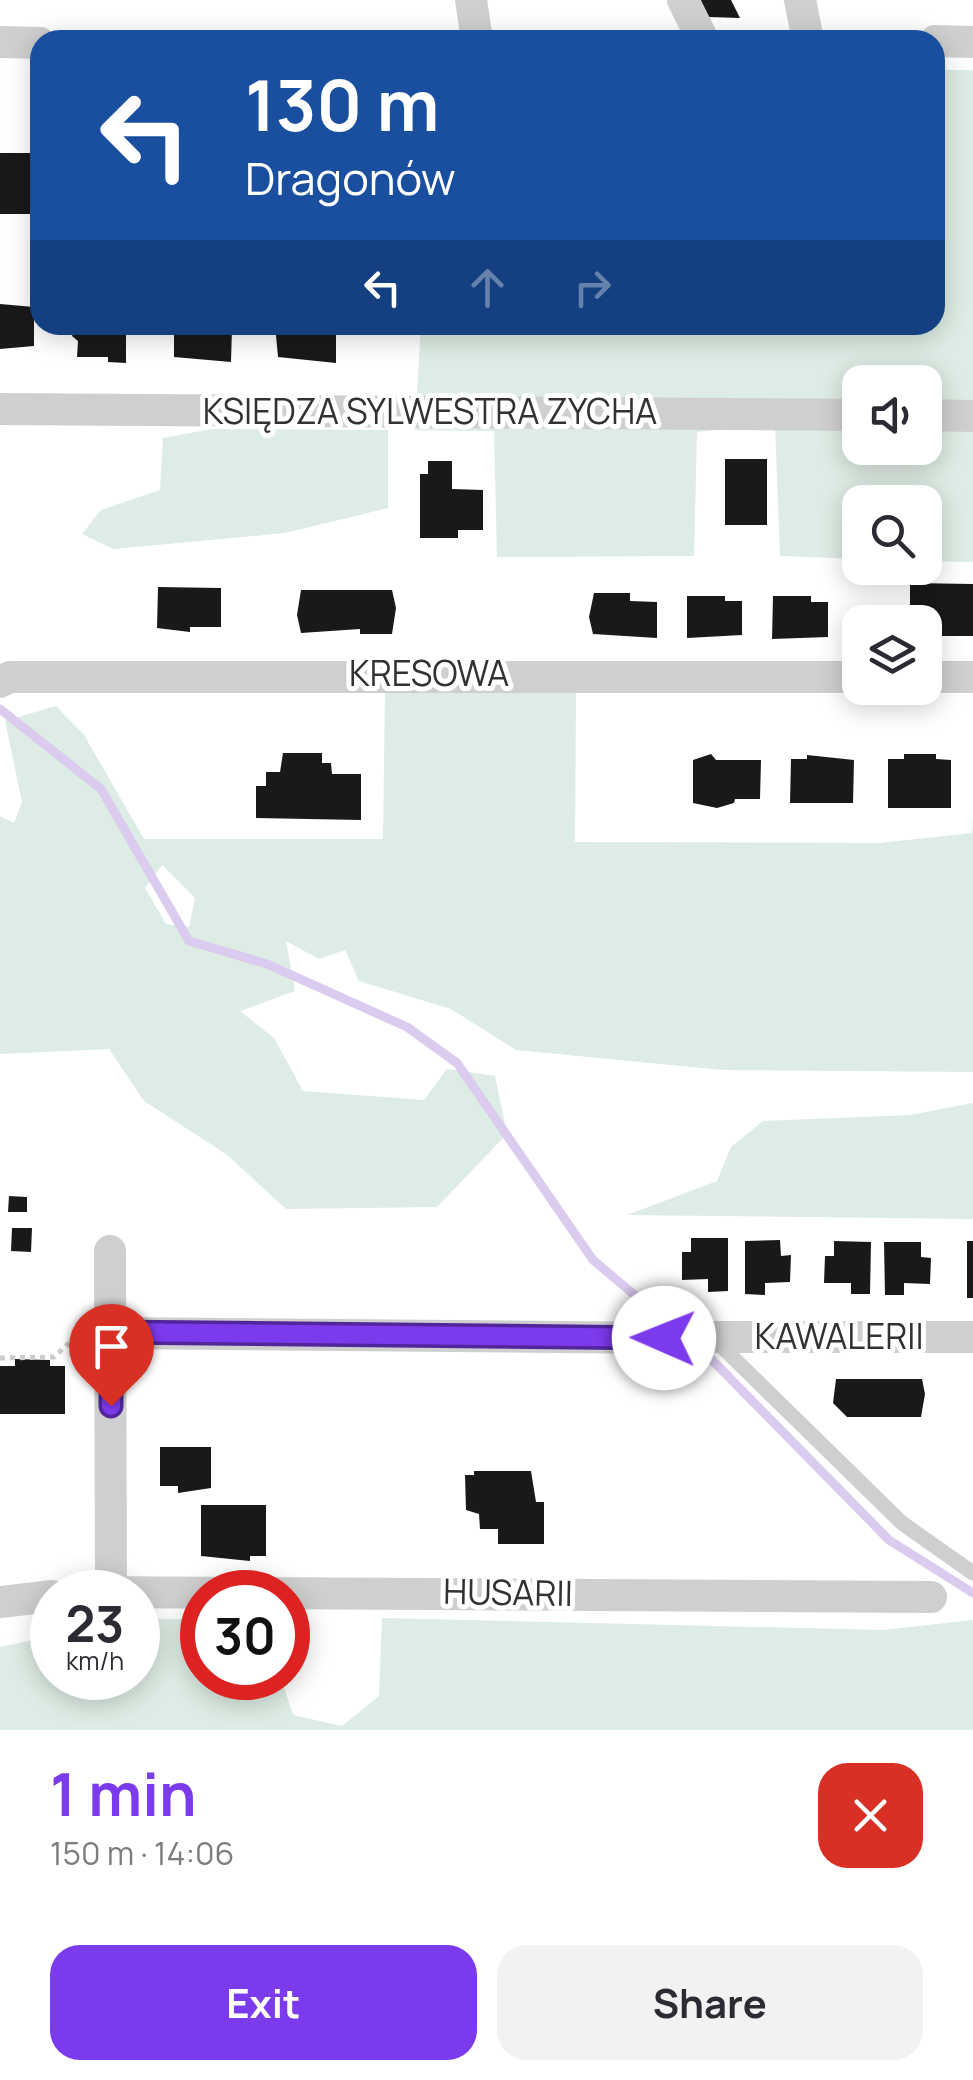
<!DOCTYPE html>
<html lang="en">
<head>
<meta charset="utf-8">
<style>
	body { margin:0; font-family:Manrope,sans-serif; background:#f2f2f3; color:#2b2b33; height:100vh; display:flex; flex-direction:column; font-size:38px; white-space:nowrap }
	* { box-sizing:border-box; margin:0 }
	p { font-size:32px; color:#7c7c81 }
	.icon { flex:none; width:55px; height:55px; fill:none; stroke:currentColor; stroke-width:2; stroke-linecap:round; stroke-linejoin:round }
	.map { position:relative; height:1730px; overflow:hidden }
	.details { display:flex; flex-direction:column; background:#fff; flex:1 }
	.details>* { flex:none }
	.guide { position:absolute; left:30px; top:30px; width:915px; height:305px; border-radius:30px; box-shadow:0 5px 25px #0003; background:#1a4fa0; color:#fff; overflow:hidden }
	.fabs { position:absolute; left:842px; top:365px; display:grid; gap:20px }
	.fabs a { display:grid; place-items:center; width:100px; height:100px; border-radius:20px; background:#fff; box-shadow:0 5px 25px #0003; font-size:50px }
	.speed { position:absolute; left:30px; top:1570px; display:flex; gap:20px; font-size:50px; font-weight:700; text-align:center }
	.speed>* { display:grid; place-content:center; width:130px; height:130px; border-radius:50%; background:#fff; box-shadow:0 5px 25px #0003; line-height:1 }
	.speed small { font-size:25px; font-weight:400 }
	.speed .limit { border:15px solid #d22; background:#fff; color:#111 }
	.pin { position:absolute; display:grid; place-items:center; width:85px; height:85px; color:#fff; margin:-102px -42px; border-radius:50% 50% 50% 0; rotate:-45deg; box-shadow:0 0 10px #0007 }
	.pin .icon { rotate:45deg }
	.me { position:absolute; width:110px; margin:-55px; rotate:271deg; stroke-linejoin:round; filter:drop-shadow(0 0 8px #0008) }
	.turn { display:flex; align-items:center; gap:35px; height:210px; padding:0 50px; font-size:45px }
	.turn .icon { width:130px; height:130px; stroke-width:2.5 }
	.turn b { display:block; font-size:70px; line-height:85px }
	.lanes { display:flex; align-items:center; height:95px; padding:0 50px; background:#0003; justify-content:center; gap:50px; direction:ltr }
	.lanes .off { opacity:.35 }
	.round { display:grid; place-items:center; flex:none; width:105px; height:105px; border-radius:30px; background:#f2f2f3 }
	.summary { display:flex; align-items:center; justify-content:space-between; height:170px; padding:0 50px }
	h1 { font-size:60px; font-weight:700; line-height:75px; color:#7c3aed }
	.primary-button { display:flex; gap:20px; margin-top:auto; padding:20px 50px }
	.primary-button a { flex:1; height:115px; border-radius:30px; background:#7c3aed; color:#fff; font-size:40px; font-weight:700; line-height:115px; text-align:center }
	.primary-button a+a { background:#f2f2f3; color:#2b2b33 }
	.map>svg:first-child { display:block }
</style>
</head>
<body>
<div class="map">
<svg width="973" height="1730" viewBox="0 0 973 1730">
	<rect width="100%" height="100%" fill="#fff"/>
	<g fill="#ddece4" fill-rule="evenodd">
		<path d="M935,70H973V562L925,561V502H860V559L780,556L775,424L697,432L694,556L497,557L494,431L415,430L421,325H935ZM860,382H925V448H860Z"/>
		<polygon points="212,429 388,430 388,508 285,533 113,549 82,534 101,510 160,490 163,438"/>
		<path d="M576,691L575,842L880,843L972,833L973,812V1072L723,1070L516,1050L451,1009L359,981L345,950L319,959L286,941L295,991L240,1011L274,1038L303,1091L424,1100L447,1069L495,1076L507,1134L437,1207L286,1209L226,1154L144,1101L109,1049L0,1054V816L14,823L22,802L5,721L56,706L84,735L144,839H383L385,693ZM162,865L195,898L189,927L166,924L145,888Z"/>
		<polygon points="973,1103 973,1219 627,1215 717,1181 731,1147 763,1121 910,1115"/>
		<polygon points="382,1618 884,1630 973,1620 973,1730 0,1730 0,1647 52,1636 52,1678 138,1678 138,1619 202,1619 202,1678 281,1678 293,1715 342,1726 379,1696"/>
	</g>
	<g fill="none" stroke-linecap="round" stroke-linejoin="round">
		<polyline stroke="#dbcbef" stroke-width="9" points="0,709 101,789 189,941 267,964 407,1027 457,1063 593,1260 713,1361 889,1540 973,1593"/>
	</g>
	<g fill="#191919">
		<polygon points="700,0 731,0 740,18 708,17"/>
		<polygon points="0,153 36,153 35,214 0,214"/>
		<polygon points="0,304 34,307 34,346 0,349"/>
		<polygon points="76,325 126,325 126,363 108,362 108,357 77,357 78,341 72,336"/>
		<polygon points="174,325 232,328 231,362 174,357"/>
		<polygon points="275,325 336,325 336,363 278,357"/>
		<rect x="725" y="459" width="42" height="66"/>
		<polygon points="428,461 452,461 452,489 483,490 483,530 458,530 458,538 420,538 420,474 428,474"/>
		<polygon points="910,583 973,584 973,636 925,636 925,622 910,622"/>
		<polygon points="158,587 221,588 221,627 190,627 190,632 157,628"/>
		<polygon points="301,590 392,590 396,608 392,634 360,634 360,629 301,633 297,615"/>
		<polygon points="594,593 630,593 630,601 657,602 657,638 593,634 589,617"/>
		<polygon points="687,596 725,596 725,601 742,601 742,635 687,638"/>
		<polygon points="773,596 811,596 811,602 828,602 828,637 772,639"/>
		<polygon points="283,753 322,753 322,763 331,763 332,774 361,774 361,820 256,818 256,786 266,786 266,772 280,772"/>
		<polygon points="711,754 716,760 761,760 760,799 735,799 734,803 717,808 693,803 693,760"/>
		<polygon points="904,754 936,754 936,759 951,760 951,808 888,808 888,759 904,759"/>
		<polygon points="807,755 854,760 853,803 790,803 791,759 807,759"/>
		<polygon points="9,1196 27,1197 27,1212 8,1212"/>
		<polygon points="12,1228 32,1228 31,1252 11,1251"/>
		<polygon points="691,1238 728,1238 728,1291 708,1292 708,1279 682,1280 682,1252 691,1252"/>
		<polygon points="780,1240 781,1256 791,1255 790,1282 765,1283 765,1295 745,1294 745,1241"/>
		<polygon points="834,1241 871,1242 870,1294 851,1294 851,1283 824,1283 825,1256 834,1256"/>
		<rect x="967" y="1241" width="6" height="57"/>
		<polygon points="884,1242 921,1242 921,1257 931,1258 930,1284 904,1283 904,1295 885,1295"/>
		<polygon points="15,1359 50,1360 50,1366 65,1366 65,1414 0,1414 0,1366 15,1366"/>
		<polygon points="836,1379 922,1379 925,1394 921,1417 847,1417 833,1403"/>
		<polygon points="160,1447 211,1447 211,1488 178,1493 178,1486 160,1486"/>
		<polygon points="474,1471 531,1471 536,1502 544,1502 544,1544 498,1544 498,1529 480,1529 479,1514 466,1510 465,1475 474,1475"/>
		<polygon points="201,1505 266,1505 266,1556 250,1556 250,1561 201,1556"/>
	</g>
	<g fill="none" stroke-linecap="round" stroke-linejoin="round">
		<polyline stroke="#ccc" stroke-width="5" stroke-dasharray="5 5" stroke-linecap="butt" points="0,1358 54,1357 82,1331"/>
		<polyline stroke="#cfcfcf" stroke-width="15" points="715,1340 902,1523 973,1573"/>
		<g stroke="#cfcfcf" stroke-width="32">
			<polyline points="471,0 477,40"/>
			<polyline points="683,0 703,40"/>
			<polyline points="800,0 808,40"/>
			<polyline points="935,41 973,42"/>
			<polyline points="0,42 40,43"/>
			<polyline points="0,409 860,415"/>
			<polyline points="925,415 973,416"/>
			<polyline points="925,677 973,677"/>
			<polyline points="0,682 10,677 860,677"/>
			<polyline points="110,1251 111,1590"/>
			<polyline points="111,1333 664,1338"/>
			<polyline points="705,1337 973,1337"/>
			<polyline points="86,1592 931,1597"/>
			<polyline points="0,1602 52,1596"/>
		</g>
	</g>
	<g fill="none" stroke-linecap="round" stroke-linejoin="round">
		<g stroke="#51269a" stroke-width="25">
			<polyline id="route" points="111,1406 111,1332 664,1338"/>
		</g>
		<use href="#route" stroke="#7c3aed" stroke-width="18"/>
	</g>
	<g text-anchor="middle" stroke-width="10" stroke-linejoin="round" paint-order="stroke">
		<g font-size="35" fill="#323232" stroke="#fff">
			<text x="430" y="424">KSIĘDZA SYLWESTRA ZYCHA</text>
			<text x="429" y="686">KRESOWA</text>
			<text x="839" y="1349">KAWALERII</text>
			<text transform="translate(508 1593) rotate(1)" y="12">HUSARII</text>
		</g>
	</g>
</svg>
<div class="fabs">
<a><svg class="icon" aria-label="sound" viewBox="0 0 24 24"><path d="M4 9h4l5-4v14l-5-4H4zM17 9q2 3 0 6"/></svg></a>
<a><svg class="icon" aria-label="search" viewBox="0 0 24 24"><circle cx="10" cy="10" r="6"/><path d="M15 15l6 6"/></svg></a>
<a><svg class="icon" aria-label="layers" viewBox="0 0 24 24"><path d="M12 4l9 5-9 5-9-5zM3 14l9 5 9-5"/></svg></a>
</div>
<div class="speed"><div>23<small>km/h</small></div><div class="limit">30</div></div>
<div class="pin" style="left:111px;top:1406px;background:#d93025"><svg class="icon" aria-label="arrive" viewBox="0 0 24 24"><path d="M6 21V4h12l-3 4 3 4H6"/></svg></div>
<svg class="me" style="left:664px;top:1338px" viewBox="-20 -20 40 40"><circle r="19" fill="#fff"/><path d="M0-13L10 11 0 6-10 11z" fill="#7c3aed"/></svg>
<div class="guide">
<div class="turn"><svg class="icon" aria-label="left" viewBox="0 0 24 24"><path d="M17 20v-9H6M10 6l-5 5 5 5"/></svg><div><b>130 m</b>Dragonów</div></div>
<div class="lanes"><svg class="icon" aria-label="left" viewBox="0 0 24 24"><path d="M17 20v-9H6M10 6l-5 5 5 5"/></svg><svg class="icon off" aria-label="ahead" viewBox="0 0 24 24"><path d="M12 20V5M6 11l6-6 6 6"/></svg><svg class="icon off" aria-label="right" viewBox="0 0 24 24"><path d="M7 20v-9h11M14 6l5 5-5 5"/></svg></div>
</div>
</div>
<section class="details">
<div class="summary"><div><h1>1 min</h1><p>150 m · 14:06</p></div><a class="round" style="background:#d93025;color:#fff"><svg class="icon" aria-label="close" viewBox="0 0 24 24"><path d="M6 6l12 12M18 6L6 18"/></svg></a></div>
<div class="primary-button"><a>Exit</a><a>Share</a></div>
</section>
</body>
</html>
